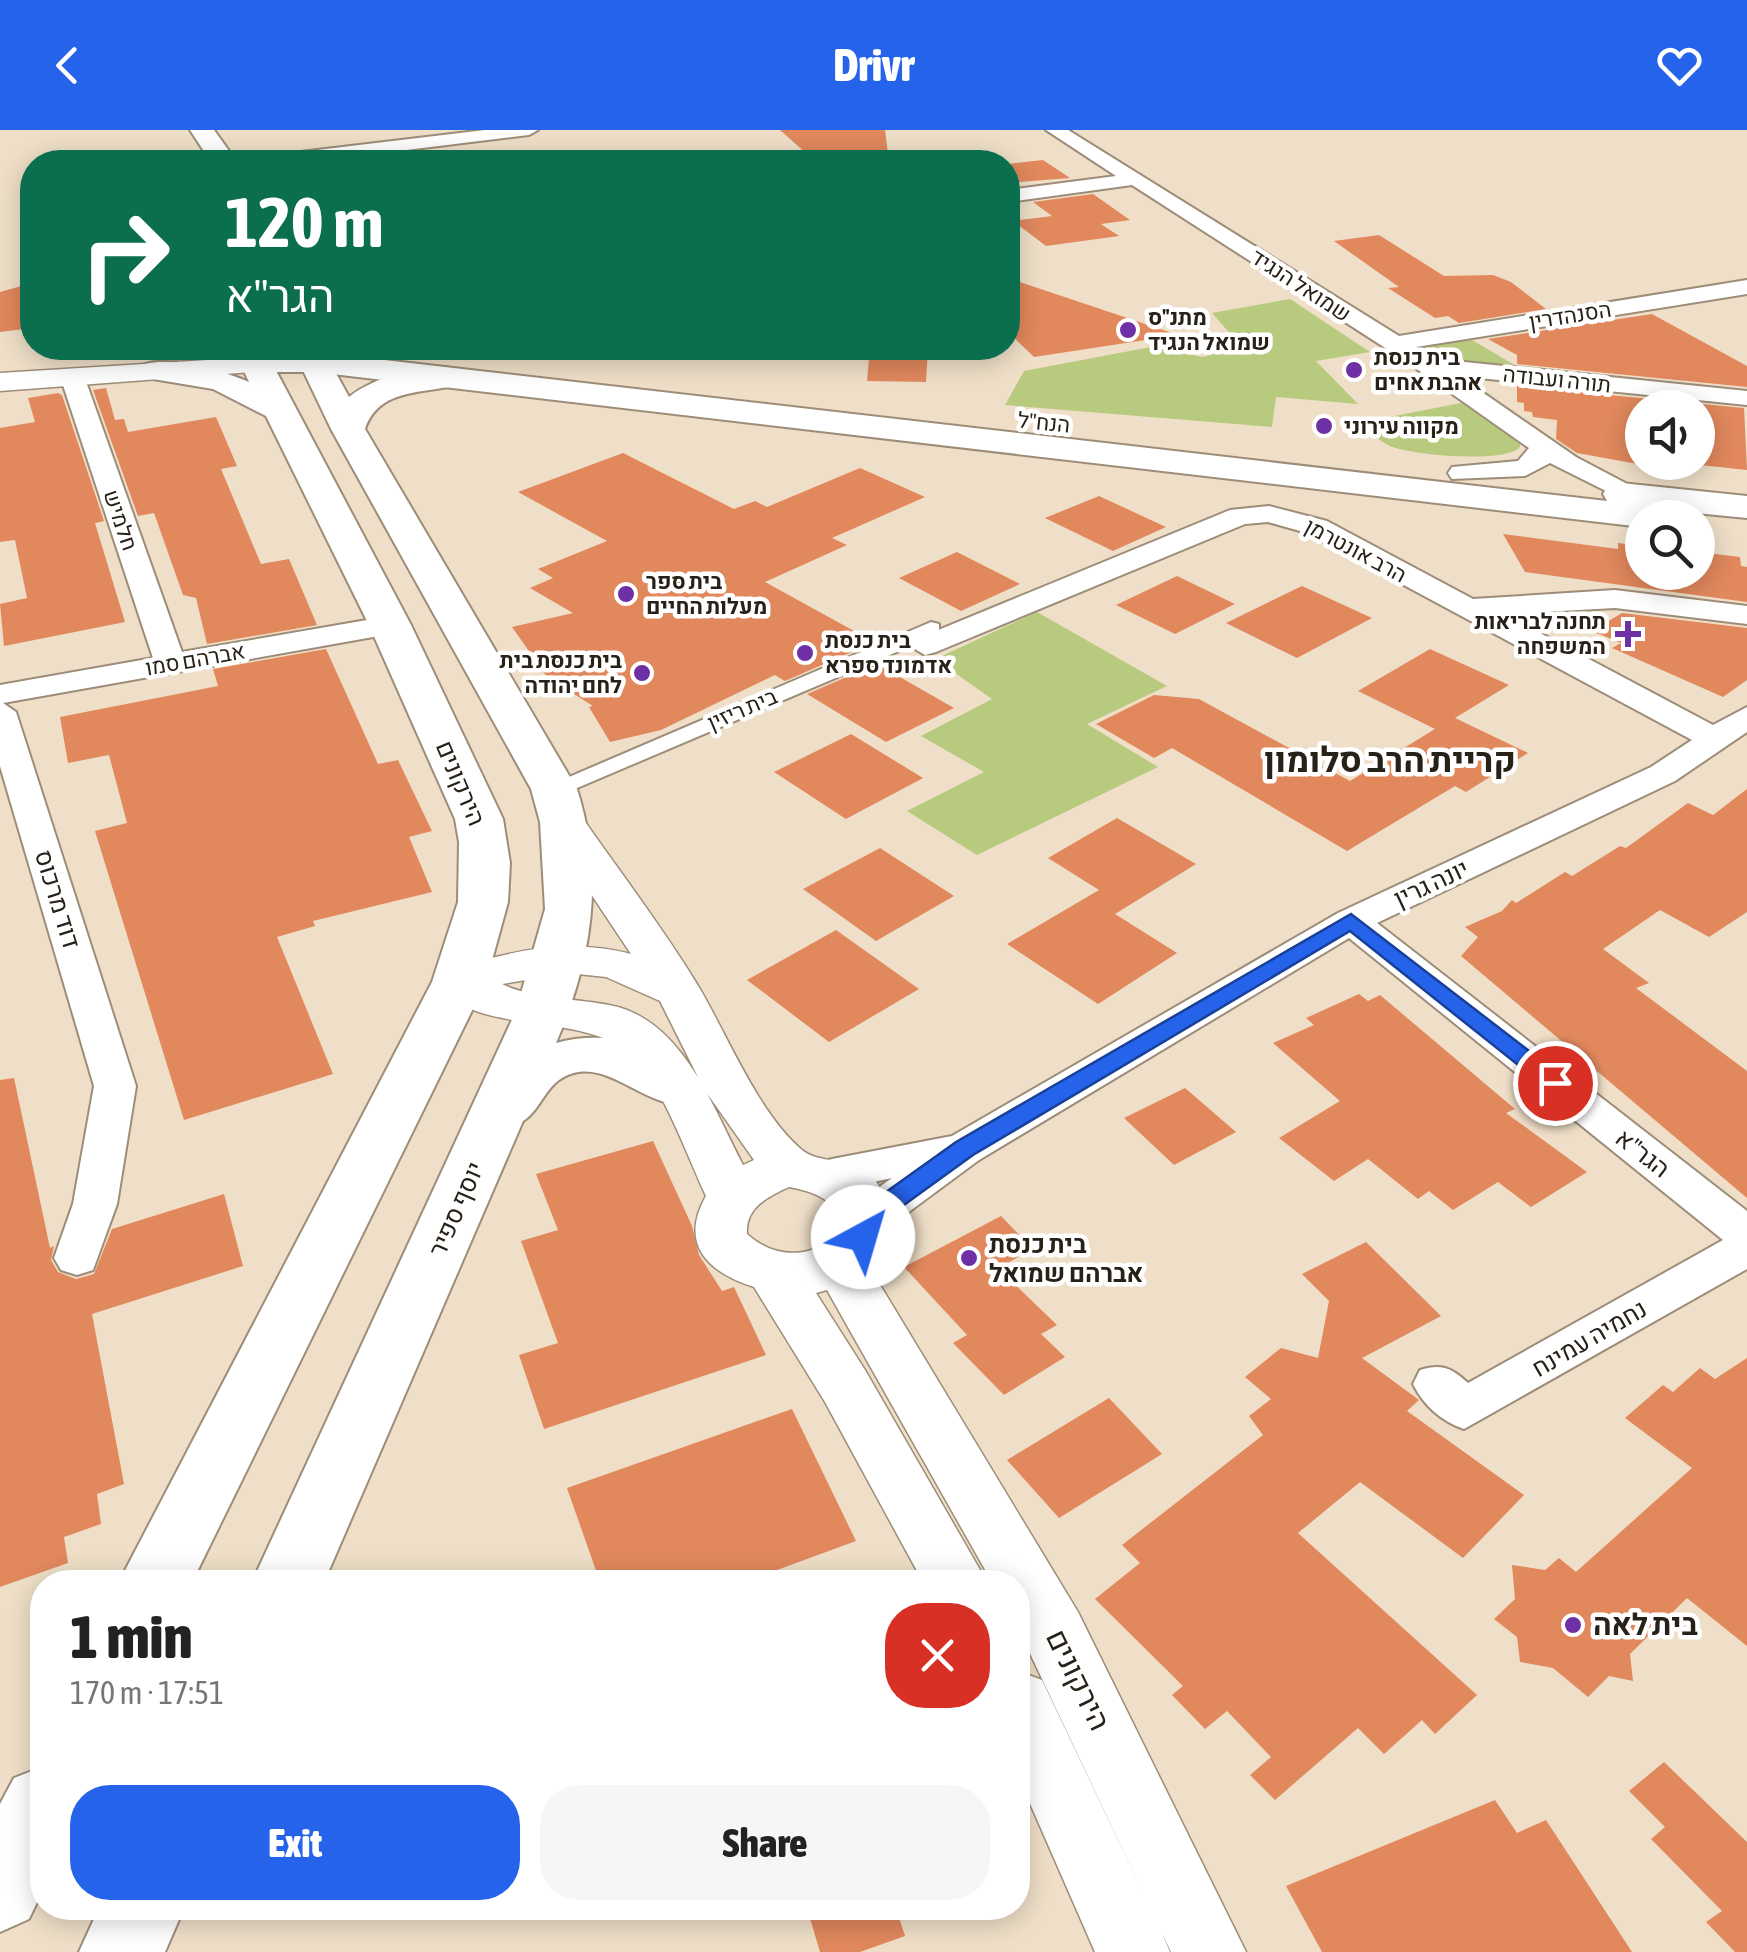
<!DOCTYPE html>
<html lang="en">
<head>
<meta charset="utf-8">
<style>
	body { margin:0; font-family:"Asap Condensed",Heebo,sans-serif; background:#f6f6f6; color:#222; height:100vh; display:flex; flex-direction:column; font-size:38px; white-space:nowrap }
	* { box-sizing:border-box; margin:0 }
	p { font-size:32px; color:#767676 }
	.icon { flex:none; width:55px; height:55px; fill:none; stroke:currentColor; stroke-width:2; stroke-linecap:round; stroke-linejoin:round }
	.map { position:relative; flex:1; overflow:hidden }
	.side { position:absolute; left:30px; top:1440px; width:1000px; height:350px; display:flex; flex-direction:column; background:#fff; border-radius:40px; box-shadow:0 5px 25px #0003 }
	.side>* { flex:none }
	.top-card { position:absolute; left:20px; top:20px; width:1000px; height:210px; border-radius:40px; box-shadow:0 5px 25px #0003; background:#0b6e4f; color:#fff; overflow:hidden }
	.controls { position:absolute; left:1625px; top:260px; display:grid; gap:20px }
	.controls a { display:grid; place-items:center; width:90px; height:90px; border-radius:50%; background:#fff; box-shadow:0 5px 25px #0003; font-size:50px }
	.pin { position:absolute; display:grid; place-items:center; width:85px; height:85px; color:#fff; margin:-42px; border:5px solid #fff; border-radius:50%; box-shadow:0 2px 10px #0007 }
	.me { position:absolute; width:110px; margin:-55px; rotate:39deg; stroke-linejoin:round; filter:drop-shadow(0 0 8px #0008) }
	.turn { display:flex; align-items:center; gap:35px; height:210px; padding:0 40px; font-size:45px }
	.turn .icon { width:130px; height:130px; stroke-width:2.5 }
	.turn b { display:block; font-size:70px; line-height:85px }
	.round { display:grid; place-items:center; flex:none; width:105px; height:105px; border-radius:40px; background:#f6f6f6 }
	.head { display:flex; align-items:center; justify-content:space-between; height:170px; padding:0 40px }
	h1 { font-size:60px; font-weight:800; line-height:75px }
	.primary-button { display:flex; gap:20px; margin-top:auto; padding:20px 40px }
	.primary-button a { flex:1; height:115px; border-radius:40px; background:#2563eb; color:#fff; font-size:40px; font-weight:800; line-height:115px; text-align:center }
	.primary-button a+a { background:#f6f6f6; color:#222 }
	header { display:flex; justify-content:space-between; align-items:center; height:130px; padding:0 40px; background:#2563eb; color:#fff; font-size:45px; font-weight:800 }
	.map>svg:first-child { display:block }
</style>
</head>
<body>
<header><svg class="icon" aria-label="back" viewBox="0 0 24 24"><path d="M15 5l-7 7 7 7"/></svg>Drivr<svg class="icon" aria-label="heart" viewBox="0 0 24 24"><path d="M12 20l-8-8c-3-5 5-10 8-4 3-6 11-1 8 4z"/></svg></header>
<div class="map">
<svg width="1747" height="1822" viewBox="0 0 1747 1822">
	<rect width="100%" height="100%" fill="#efdfc8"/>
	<g fill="#b8ca7e">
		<polygon points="1290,169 1370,222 1316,231 1358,274 1276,267 1272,297 1005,275 1024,241 1151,217 1203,227 1241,216 1212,183"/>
		<polygon points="1467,207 1523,240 1434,232 1408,216"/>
		<path d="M1461,273L1520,311V317C1505,334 1411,325 1390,316C1379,311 1368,300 1358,293Z"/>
		<polygon points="1037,482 1167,556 1087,594 1158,637 977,725 907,681 984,642 921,606 992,569 935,529"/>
	</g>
	<g fill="#e1885d">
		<polygon points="780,0 885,0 889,32 816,32"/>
		<polygon points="1043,30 1070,48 1008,53 1008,34"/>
		<polygon points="1093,64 1130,90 1101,94 1119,106 1046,116 1013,91 1052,86 1033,72"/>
		<polygon points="1379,105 1444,146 1493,145 1511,152 1546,179 1459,193 1448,186 1435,188 1388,158 1399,157 1334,111"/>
		<polygon points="1008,148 1178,205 1034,227 1008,202"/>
		<polygon points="32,153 32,198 0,202 0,162"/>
		<polygon points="1652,184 1747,236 1747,257 1517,234 1517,225 1488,209"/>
		<polygon points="870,218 928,218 926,252 867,251"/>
		<polygon points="1517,256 1744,278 1747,340 1671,332 1698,332 1698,278 1642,278 1643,335 1577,323 1556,309 1557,290 1533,287 1532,282 1524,281 1524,273 1517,272"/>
		<polygon points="106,258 115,290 124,289 128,302 216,287 237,336 221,339 261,434 289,429 317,495 207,514 196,468 183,465 154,383 138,386 93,260"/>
		<polygon points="58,263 62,265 104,391 95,393 125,492 4,516 0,474 27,468 15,410 0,412 0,298 35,292 28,268"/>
		<polygon points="623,323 734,379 755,371 767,377 860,338 925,367 832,408 847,415 765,452 865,507 846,517 854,521 785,551 775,545 661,600 610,612 589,577 593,576 547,547 512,497 573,483 530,458 553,448 538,439 607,411 518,362"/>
		<polygon points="1099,366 1166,397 1113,421 1045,388"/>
		<polygon points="1503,404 1618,419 1618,413 1642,416 1642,442 1698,442 1698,422 1740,427 1741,436 1747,437 1747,472 1525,442"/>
		<polygon points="957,422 1020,454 961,481 899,448"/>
		<polygon points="1177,446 1235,474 1175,504 1116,475"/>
		<polygon points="1302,456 1372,488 1297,528 1226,493"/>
		<polygon points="1622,483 1747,498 1747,550 1723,567 1612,518 1621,513 1592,501"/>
		<polygon points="326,519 378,634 398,630 432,701 409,707 432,762 313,791 315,796 277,807 333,944 184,990 95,701 127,693 109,625 68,633 60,587 218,556 213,539"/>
		<polygon points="1430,519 1509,555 1455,588 1528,623 1466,662 1455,656 1347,721 1172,618 1154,628 1096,594 1154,565 1199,569 1350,651 1435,599 1358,561"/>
		<polygon points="877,534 954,578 886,612 807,564"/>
		<polygon points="851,604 923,648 846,689 774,642"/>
		<polygon points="1747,659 1747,782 1709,807 1660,780 1603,819 1649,853 1636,858 1747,941 1747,1068 1461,826 1478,807 1465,797 1502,781 1512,770 1516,773 1565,742 1572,746 1620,716 1626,718 1688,673 1713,685"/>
		<polygon points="1117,688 1196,734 1115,784 1177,823 1098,874 1007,814 1099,760 1048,728"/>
		<polygon points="880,718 954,766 876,811 803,759"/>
		<polygon points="836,800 919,859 829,912 747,850"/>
		<polygon points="1359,864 1368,871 1380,865 1515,979 1506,983 1587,1042 1531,1077 1498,1052 1453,1080 1429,1061 1418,1069 1368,1029 1334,1051 1279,1008 1340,971 1273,913 1314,895 1306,888"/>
		<polygon points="14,948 50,1118 54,1116 51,1130 58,1142 76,1149 94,1144 112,1099 224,1064 243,1136 92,1184 124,1354 97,1364 101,1394 64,1407 68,1433 0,1457 0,950"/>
		<polygon points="1185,958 1236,1002 1174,1035 1124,988"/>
		<polygon points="653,1011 692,1096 699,1125 722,1161 734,1157 766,1225 544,1299 519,1225 558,1213 521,1111 558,1100 536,1044"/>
		<polygon points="1001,1086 1033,1119 998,1138 1057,1195 1041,1204 1065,1227 1004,1265 953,1213 967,1205 904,1137"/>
		<polygon points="1366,1112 1441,1186 1362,1228 1419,1270 1407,1281 1524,1365 1463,1428 1360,1352 1298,1403 1477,1565 1435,1604 1422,1590 1384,1624 1358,1598 1275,1670 1250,1645 1271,1627 1227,1581 1205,1599 1172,1565 1183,1556 1095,1469 1140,1433 1122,1415 1263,1305 1249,1286 1271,1269 1245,1247 1281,1218 1318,1228 1329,1171 1302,1144"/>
		<polygon points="1747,1228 1747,1516 1687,1468 1630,1524 1633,1551 1609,1546 1588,1567 1553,1538 1520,1532 1517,1507 1494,1489 1515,1469 1512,1435 1545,1440 1559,1428 1576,1442 1692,1338 1625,1288 1663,1255 1673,1262 1700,1238 1715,1249"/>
		<polygon points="1109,1268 1162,1324 1059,1388 1007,1330"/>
		<polygon points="792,1279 856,1411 744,1452 600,1452 567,1358"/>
		<polygon points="1664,1632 1747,1712 1747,1822 1735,1822 1706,1792 1722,1781 1651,1709 1665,1697 1629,1661"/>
		<polygon points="1495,1670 1517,1703 1546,1690 1632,1822 1322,1822 1286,1756"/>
		<polygon points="807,1778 896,1778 905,1806 860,1822 820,1822"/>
	</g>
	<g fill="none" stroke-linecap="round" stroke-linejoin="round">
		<g stroke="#9d8d78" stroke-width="4">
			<polygon id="pedestrian" points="931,492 939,494 939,504 563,664 545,664 541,659"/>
		</g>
		<g stroke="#9d8d78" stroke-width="4">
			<g id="minor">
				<polygon points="485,0 538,0 529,5 309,32 283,29 292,23"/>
				<polygon points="1046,0 1068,0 1399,206 1747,150 1747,164 1416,217 1435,229 1747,261 1747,275 1459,246 1576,327 1650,366 1637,374 1628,372 1550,333 1525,346 1452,349 1448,343 1452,337 1518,331 1529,318 1404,230 1132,55 1008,72 1008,60 1116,46"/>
				<polygon points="72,239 84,246 182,522 390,486 405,495 390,504 3,573 16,582 136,956 117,1074 93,1140 77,1145 61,1140 54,1128 73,1074 94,956 0,636 0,555 153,528 60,246"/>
				<path d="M1269,376L1327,391L1473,469L1615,460L1747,476V494L1615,478L1504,484L1713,595L1747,577V602L1675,651L1377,793L1747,1081V1139L1464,1299C1441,1291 1424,1276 1413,1254L1420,1240C1441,1233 1452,1238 1468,1253L1723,1110L1349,808L979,1030L883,1101L867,1105L851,1101L845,1089L851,1077L892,1048L832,1061L817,1056L810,1045L817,1034L832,1029L952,1006L1338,783L1651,637L1692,610L1307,403L1268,392L1245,394L936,522L925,525L910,516L914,510L1230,380Z"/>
			</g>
		</g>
		<g stroke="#9d8d78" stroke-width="3">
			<g id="tertiary">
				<polygon points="257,227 271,235 267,241 0,261 0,243"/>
				<path d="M564,680L579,683C619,741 664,799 700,859C728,907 759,984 802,1020C822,1037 861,1022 881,1059C896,1088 888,1110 868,1135L1078,1482L1246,1822H1171L1162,1803L1170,1822H1095L1018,1646V1541L1042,1550L1146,1769L1018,1498V1452H992L827,1160L816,1163L865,1240L987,1452H923L825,1272L754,1157C707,1142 679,1114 706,1066C687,1026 661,950 628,922C579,881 472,907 436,852L443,842C507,822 564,807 631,824L543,692L549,683ZM568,843L606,847L660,871L704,959L754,1030L743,1035C712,976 682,888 609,875C575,868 533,869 502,854ZM789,1057C893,1075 809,1160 747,1104C745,1078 767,1067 789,1057Z"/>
			</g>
		</g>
		<g stroke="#9d8d78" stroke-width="4">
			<g id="primary">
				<path d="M315,222L326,225L349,267C376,246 423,233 457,241L461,248L457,255C422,264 379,258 365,299L577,659C605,747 592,829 556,913C604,899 680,913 707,959L699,973C647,988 606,918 559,950C544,961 538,982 523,991L324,1452H252L516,881L545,779L540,692L531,659L331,299L299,232Z"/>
				<path d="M257,225L273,235L411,495L503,689L510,733L508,772L486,852L192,1452H119L432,852L458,772L459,712L455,689L369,495L266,286L213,259L141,247L137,240C151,220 229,242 249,252L241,235Z"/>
				<polygon points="42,1637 42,1762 29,1789 0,1802 0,1674 14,1648"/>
				<polygon points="99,1778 184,1778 165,1822 79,1822"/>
			</g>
		</g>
		<g stroke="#9d8d78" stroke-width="4">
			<g id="trunk">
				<polygon points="190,0 214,0 237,32 211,32"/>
				<polygon points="195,218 190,225 175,229 159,219"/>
				<polygon points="232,218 264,218 268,225 315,222 1607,371 1603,364 1608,356 1621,353 1747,366 1747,388 1675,381 1679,388 1642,388 1642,397 315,242 246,242"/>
			</g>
		</g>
		<use href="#pedestrian" fill="#fff" fill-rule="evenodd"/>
		<use href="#minor" fill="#fff" fill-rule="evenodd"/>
		<use href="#tertiary" fill="#fff" fill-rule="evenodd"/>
		<use href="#primary" fill="#fff" fill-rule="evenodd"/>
		<use href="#trunk" fill="#fff" fill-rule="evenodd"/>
	</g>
	<polygon fill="#2563eb" stroke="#184099" stroke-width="2.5" points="1351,784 1563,947 1563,958 1547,958 1350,801 973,1025 879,1093 872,1114 854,1114 851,1107 858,1082 956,1012"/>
	<g fill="#6f2fa5" stroke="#fff" stroke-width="4">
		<circle cx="1128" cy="200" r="10"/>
		<circle cx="1354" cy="240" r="10"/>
		<circle cx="1324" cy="296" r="10"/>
		<circle cx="626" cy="464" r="10"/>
		<path d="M1623 489h10v10h10v10h-10v10h-10v-10h-10v-10h10z"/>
		<circle cx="805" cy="523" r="10"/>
		<circle cx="642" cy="543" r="10"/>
		<circle cx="969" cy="1128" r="10"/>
		<circle cx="1573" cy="1495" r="10"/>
	</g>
	<g text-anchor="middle" stroke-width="9" stroke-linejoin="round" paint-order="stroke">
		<g font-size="22" fill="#272118" stroke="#fff">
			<text transform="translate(1301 155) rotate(33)" y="8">שמואל הנגיד</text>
			<text transform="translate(1570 185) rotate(-9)" y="8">הסנהדרין</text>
			<text transform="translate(1557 249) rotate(6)" y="8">תורה ועבודה</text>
			<text transform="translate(1044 292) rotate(6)" y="8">הנח"ל</text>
			<text transform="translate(121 390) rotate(71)" y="8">חלמיש</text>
			<text transform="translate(1356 420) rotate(28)" y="8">הרב אונטרמן</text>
			<text transform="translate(195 529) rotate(-10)" y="8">אברהם סמו</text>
			<text transform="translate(742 579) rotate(-23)" y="8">בית ריזין</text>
		</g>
		<g font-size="22" font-weight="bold" fill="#272118" stroke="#fff" text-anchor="start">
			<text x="1148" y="195">מתנ"ס<tspan x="1148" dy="25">שמואל הנגיד</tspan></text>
			<text x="1374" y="235">בית כנסת<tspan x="1374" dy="25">אהבת אחים</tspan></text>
			<text x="1344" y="304">מקווה עירוני</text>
			<text x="646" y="459">בית ספר<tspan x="646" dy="25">מעלות החיים</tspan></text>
			<text x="1606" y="499" text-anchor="end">תחנה לבריאות<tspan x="1606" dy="25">המשפחה</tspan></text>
			<text x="825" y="518">בית כנסת<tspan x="825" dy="25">אדמונד ספרא</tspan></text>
			<text x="622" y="538" text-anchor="end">בית כנסת בית<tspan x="622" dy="25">לחם יהודה</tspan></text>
		</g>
		<g font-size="25" fill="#272118" stroke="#fff">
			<text transform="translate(461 653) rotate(67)" y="9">הירקונים</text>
			<text transform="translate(1431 753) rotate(-25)" y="9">יונה גרין</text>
			<text transform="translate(58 769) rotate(73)" y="9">דוד מרכוס</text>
			<text transform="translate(1643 1023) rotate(38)" y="9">הגר"א</text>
			<text transform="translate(456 1079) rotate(-66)" y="9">יוסף ספיר</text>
			<text transform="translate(1589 1208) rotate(-30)" y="9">נחמיה עמינח</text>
		</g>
		<g font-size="25" font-weight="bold" fill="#272118" stroke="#fff" text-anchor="start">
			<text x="989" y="1123">בית כנסת<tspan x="989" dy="29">אברהם שמואל</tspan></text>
		</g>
		<g font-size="30" font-weight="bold" fill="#272118" stroke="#fff" text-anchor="start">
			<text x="1593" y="1505">בית לאה</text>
		</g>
		<g font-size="30" fill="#272118" stroke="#fff">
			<text transform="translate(1078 1550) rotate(64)" y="10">הירקונים</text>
		</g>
		<g font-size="35" font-weight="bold" fill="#272118" stroke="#fff">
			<text x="1390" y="642">קריית הרב סלומון</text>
		</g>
	</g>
</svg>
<div class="controls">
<a><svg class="icon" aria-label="sound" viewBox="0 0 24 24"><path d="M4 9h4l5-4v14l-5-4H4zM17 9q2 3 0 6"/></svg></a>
<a><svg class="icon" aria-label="search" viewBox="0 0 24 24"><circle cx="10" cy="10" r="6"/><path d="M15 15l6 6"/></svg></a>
</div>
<div class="pin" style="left:1555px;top:953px;background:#d93025"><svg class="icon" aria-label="arrive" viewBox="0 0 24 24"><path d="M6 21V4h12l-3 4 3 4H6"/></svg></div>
<svg class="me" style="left:863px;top:1107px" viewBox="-20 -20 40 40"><circle r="19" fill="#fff"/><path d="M0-13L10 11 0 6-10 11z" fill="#2563eb"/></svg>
<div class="top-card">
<div class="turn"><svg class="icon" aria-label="right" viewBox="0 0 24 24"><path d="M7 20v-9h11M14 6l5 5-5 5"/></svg><div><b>120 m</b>הגר&quot;א</div></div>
</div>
<section class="side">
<div class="head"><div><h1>1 min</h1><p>170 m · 17:51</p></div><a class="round" style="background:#d93025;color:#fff"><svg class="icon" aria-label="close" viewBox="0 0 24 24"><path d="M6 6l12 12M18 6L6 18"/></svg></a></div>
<div class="primary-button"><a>Exit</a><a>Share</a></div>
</section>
</div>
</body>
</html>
